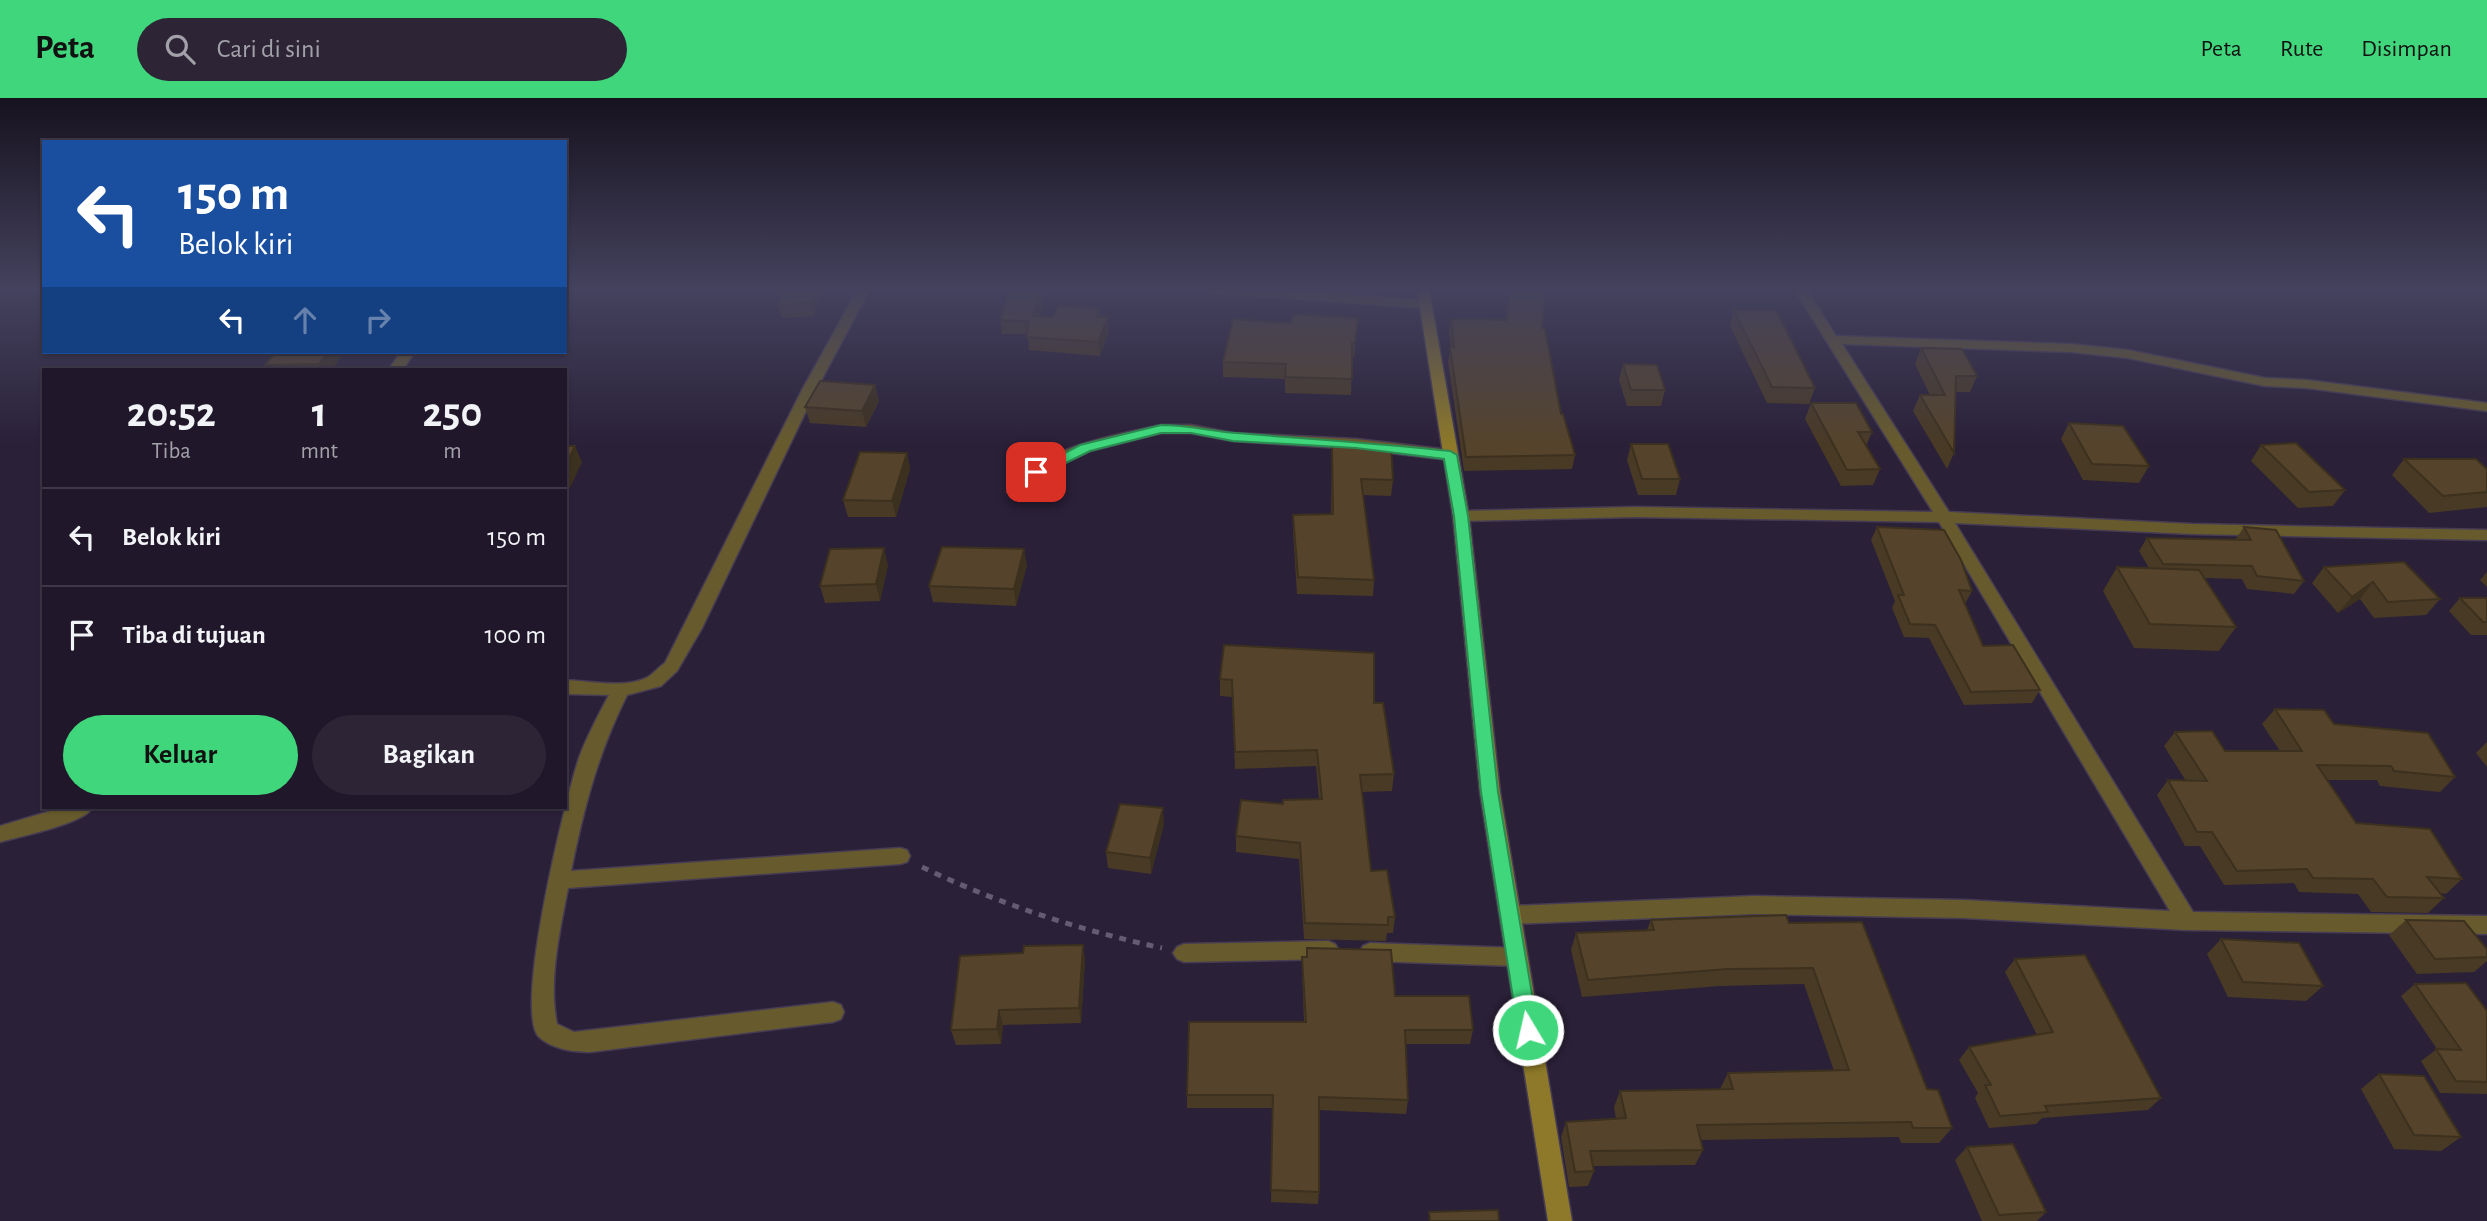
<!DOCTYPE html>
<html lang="id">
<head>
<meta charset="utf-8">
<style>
	body { margin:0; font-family:"Alegreya Sans",sans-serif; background:#2d2536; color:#f1f3f6; height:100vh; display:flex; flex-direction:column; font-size:26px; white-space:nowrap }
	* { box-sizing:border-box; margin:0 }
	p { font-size:23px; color:#a2a0a8 }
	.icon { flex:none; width:38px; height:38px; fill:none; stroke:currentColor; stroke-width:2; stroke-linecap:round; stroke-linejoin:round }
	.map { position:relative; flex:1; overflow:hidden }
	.drawer { position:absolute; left:42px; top:270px; width:525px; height:441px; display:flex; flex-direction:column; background:#20182a; border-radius:0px; box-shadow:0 2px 5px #0004,0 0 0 2px #3d3747 }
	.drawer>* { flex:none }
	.top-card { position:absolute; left:42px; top:42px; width:525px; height:214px; border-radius:0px; box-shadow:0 2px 5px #0004,0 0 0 2px #3d3747; background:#1a4fa0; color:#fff; overflow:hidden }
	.pin { position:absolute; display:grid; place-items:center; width:60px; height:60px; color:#fff; margin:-30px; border-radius:14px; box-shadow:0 4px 10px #0006 }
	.me { position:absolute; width:77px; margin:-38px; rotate:351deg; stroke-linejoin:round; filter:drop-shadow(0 0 5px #0008) }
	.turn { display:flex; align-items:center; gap:24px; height:147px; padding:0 21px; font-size:32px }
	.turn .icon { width:91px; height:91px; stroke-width:2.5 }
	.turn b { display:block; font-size:49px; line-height:60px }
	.lanes { display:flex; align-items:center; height:66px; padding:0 21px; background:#0003; justify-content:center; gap:35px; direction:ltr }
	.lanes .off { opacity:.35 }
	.eta { display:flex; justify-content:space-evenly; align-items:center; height:119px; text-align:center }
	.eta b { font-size:42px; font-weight:700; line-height:49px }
	.button { display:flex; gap:14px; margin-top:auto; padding:14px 21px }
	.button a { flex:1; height:80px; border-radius:42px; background:#40d77c; color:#111; font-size:28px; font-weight:700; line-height:80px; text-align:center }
	.button a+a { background:#2d2536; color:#f1f3f6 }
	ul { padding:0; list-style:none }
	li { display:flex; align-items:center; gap:21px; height:98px; padding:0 21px; border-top:2px solid #3d3747 }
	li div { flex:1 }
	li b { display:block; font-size:26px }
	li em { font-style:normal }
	header { display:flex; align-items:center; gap:42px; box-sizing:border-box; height:98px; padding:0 35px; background:#40d77c; color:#111 }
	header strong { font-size:33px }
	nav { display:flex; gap:38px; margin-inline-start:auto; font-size:24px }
	.search { width:490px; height:63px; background:#2d2536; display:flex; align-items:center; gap:18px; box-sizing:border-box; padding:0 24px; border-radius:38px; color:#a2a0a8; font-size:26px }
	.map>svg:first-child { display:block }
</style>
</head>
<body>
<header>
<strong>Peta</strong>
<div class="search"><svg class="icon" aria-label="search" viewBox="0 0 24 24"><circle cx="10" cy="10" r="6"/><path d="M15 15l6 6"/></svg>Cari di sini</div>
<nav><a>Peta</a><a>Rute</a><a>Disimpan</a></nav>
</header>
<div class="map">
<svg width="2487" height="1123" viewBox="0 0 2487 1123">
	<rect width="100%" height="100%" fill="#2a2038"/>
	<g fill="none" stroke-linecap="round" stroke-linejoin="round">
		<g stroke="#463c53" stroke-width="3">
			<g id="street">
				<path d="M858,191H870L816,292L702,530L677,573L661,588L627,597C598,655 584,709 571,773L900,750L907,752L910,758L907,764L900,766L568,790C560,832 548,883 557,926L574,934L833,904L841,907L844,914L841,921L833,924L590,954C574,954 552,951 539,939C513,913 566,699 579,660C587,638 598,618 609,597L565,596V582C589,583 626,591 648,579C654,575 659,569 665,565L802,292Z"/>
				<polygon points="1201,191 1262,191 1425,202 1432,206 1425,210 1207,195"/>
				<polygon points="1794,191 1806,191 1836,238 2071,246 2128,252 2265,280 2307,282 2487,305 2487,313 2307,290 2265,288 2128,260 2071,254 1842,246 1949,414 2192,426 2487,432 2487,442 2192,436 1955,425 2193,814 2487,818 2487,836 2187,832 1964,820 1754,816 1510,826 1503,823 1500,817 1503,811 1510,808 1754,798 1964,802 2170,813 1939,424 1636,419 1461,423 1453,418 1461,413 1636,409 1933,414"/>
				<polygon points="401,254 415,254 403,271 389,271"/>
				<path d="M1161,327H1191L1233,335L1356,341L1450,352L1457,357L1450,362L1356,351L1233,343L1191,335H1161L1090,353L1041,377L1020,397L1015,399L1007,394C1041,348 1109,339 1161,327Z"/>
				<path d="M64,709H93C84,726 20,738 0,744V728Z"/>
				<polygon points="1328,843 1335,846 1339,852 1335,858 1328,861 1184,864 1177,861 1173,855 1177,849 1184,846"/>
				<polygon points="1370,845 1517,850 1524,852 1528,859 1524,866 1517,868 1370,863 1363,860 1359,854 1363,848"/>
			</g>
		</g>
		<g stroke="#463c53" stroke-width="3">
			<polygon id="secondary" points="1417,191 1429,191 1469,418 1500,694 1572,1123 1548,1123 1480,694 1453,418"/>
		</g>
		<path stroke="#655c72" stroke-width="5" stroke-dasharray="7 7" stroke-linecap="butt" d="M922,769C999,806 1079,832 1162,850"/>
		<use href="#street" fill="#675b2d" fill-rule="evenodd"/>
		<use href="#secondary" fill="#8d7929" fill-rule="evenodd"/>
	</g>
	<g fill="#493a25">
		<polygon points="821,191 814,218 782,220 778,207"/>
		<polygon points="1509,191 1545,191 1542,231 1561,316 1575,357 1572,371 1464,373 1448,263 1451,249 1449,234 1451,221 1506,222"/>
		<polygon points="1043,205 1039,218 1053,219 1099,210 1100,219 1108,219 1109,233 1100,258 1029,252 1028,236 1002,236 1000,222"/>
		<polygon points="1734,212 1815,290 1809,306 1767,305 1730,228"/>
		<polygon points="1358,220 1354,260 1352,260 1351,297 1285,295 1285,281 1223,279 1223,264 1291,225"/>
		<polygon points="1921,250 1977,278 1970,294 1956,294 1954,355 1947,371 1913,313 1920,297 1930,297 1915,266"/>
		<polygon points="276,254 344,254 332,271 268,271 265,267"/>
		<polygon points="1623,266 1665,292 1661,308 1627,308 1619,282"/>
		<polygon points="875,287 879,303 866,329 810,325 805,309"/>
		<polygon points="1811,305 1872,334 1866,348 1880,371 1873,387 1841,388 1805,321"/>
		<polygon points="2069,325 2149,368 2139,385 2083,382 2061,341"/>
		<polygon points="1631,346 1680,381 1676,397 1638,397 1627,362"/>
		<polygon points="1332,347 1393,382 1391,398 1363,397 1374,482 1373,498 1297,496 1293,433 1293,417 1331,416"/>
		<polygon points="2261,347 2345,392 2333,408 2298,410 2251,363"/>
		<polygon points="907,355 910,371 896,419 848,419 843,402"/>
		<polygon points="2404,361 2487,371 2487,409 2429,415 2392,377"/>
		<polygon points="1877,429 1972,493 1965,506 1983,548 2040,592 2032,605 1964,607 1929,540 1904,539 1892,510 1895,503 1871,442"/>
		<polygon points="2244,429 2304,483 2294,496 2247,491 2242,481 2205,480 2236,529 2219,553 2134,550 2103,493 2117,469 2149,470 2139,453 2147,440 2235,442"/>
		<polygon points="888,467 880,503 825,505 820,488"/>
		<polygon points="1027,467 1016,508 933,504 929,488"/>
		<polygon points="2324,469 2440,501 2426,517 2374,520 2360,501 2338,515 2312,485"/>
		<polygon points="2487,474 2487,489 2480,482"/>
		<polygon points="2460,500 2487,500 2487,537 2471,537 2449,513"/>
		<polygon points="1224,547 1374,605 1394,676 1392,693 1362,694 1371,773 1395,819 1393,835 1387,835 1386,843 1304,841 1299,761 1236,754 1236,738 1283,706 1319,701 1316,668 1235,671 1232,599 1220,598 1220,581"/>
		<polygon points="2275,611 2334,626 2455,679 2440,694 2380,688 2377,682 2327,682 2356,725 2462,781 2446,796 2440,795 2444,800 2428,815 2371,814 2358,796 2299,794 2294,785 2224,787 2200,748 2185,748 2157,697 2168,682 2186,683 2164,648 2175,634 2225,653 2280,653 2262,626"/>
		<polygon points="2487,644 2487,669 2476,655"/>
		<polygon points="1164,726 1151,776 1108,770 1106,754"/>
		<polygon points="1651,822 1789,825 1927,991 1952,1030 1939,1045 1901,1045 1899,1039 1701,1042 1703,1052 1695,1067 1593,1068 1594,1073 1588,1088 1569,1089 1561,1039 1566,1024 1616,1021 1614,1009 1620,993 1720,991 1728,975 1834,973 1804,886 1720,888 1582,899 1571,852 1576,835 1647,832"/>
		<polygon points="2406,822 2487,851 2487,863 2474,874 2417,876 2389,837"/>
		<polygon points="2221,841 2323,888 2306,903 2228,899 2207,856"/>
		<polygon points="1083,847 1085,863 1081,925 1003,927 1001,946 956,947 951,932"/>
		<polygon points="1307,850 1395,898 1473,932 1470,946 1406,946 1408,1002 1406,1016 1319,1012 1319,1094 1318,1106 1271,1104 1273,1010 1187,1010 1187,997 1304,924 1302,873 1302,859 1306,859"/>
		<polygon points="2015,861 2161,1000 2148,1012 2042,1020 2036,1026 1989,1030 1975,1000 1978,995 1959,962 1969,949 2037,937 2005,874"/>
		<polygon points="2415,886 2487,913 2487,996 2440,995 2421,963 2437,951 2401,898"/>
		<polygon points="2379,976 2461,1039 2441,1053 2394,1051 2361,991"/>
		<polygon points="1967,1049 2046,1114 2037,1123 1982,1123 1955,1062"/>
	</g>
	<g fill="#3c301e">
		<polygon points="814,191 821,191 814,218 811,205"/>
		<polygon points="1041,192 1043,205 1035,232 1033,218"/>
		<polygon points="1108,219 1109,233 1100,258 1098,244"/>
		<polygon points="328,254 344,254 332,271 322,271 319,266"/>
		<polygon points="875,287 879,303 866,329 862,313"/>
		<polygon points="575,348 582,364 568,394 565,387 565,368"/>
		<polygon points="907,355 910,371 896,419 892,403"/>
		<polygon points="884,450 888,467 880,503 876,486"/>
		<polygon points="1024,451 1027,467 1016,508 1014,491"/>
		<polygon points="2373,484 2360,501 2338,515 2352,499"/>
		<polygon points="1163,710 1164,726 1151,776 1150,760"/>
		<polygon points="1083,847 1085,863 1081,925 1079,910"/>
		<polygon points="999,912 1003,927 1001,946 997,931"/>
	</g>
	<g fill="#55442b" stroke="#3c301e" stroke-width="2">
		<polygon points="782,191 814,191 811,205 778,207"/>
		<polygon points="1010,191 1041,192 1033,218 1053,219 1058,208 1099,210 1097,219 1108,219 1098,244 1027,239 1028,223 1000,222"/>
		<polygon points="1510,191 1545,191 1542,231 1545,231 1561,316 1563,316 1575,357 1466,359 1450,249 1454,249 1451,221 1507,222"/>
		<polygon points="1734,212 1776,212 1815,290 1772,289"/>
		<polygon points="1293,216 1358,220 1355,245 1352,245 1352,281 1285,279 1286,266 1223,264 1233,221 1291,225"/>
		<polygon points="1921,250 1962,251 1977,278 1956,278 1954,355 1920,297 1945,297"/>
		<polygon points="276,254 328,254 319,266 265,267"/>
		<polygon points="1623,266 1657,267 1665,292 1631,292"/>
		<polygon points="820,283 875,287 862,313 805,309"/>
		<polygon points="1811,305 1856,305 1872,334 1858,334 1880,371 1847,372"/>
		<polygon points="2069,325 2123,328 2149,368 2092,366"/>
		<polygon points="2296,345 2345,392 2309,394 2261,347"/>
		<polygon points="1631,346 1668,346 1680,381 1642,381"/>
		<polygon points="1332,347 1391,348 1393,382 1361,381 1374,482 1298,479 1293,417 1333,416"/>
		<polygon points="565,348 575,348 565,368"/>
		<polygon points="860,354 907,355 892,403 843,402"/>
		<polygon points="2404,361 2476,361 2487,371 2487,394 2443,398"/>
		<polygon points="1877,429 1944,432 1961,462 1972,493 1959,492 1983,548 2013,547 2040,592 1971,594 1935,527 1910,526 1898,497 1904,497"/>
		<polygon points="2244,429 2276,432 2304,483 2257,478 2252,468 2163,466 2147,440 2251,442"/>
		<polygon points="942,449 1024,451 1014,491 929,488"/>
		<polygon points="884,450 876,486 820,488 830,451"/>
		<polygon points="2404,464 2440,501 2388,504 2373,484 2352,499 2324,469"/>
		<polygon points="2117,469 2199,472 2236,529 2150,526"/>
		<polygon points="2460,500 2487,500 2487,524 2483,524"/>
		<polygon points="1224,547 1374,555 1374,605 1383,605 1394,676 1360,677 1371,773 1387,772 1395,819 1388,819 1388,827 1305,825 1300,745 1236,738 1241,702 1283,706 1283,702 1322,701 1317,652 1235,654 1232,582 1220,581"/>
		<polygon points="2275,611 2324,612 2334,626 2428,635 2455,679 2394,673 2391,668 2317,667 2356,725 2430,731 2462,781 2427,779 2444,800 2387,799 2373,781 2313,780 2307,771 2237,773 2212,734 2197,734 2168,682 2207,683 2175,634 2212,633 2225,653 2302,653"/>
		<polygon points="1120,706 1163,710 1150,760 1106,754"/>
		<polygon points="1786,817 1789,825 1862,824 1927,991 1938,992 1952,1030 1913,1030 1911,1024 1697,1027 1703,1052 1590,1053 1594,1073 1575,1074 1566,1024 1626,1020 1620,993 1733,991 1728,975 1849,972 1813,870 1728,871 1588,882 1576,835 1654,832 1651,822"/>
		<polygon points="2406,822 2464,823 2487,851 2487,859 2435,861"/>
		<polygon points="2221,841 2299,845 2323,888 2243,884"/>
		<polygon points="1083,847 1079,910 999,912 997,931 951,932 960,858 1023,855 1024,848"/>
		<polygon points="1307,850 1391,852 1395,898 1469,898 1473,932 1405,932 1408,1002 1319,999 1319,1094 1271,1092 1273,997 1187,997 1189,924 1306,924 1302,859 1307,859"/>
		<polygon points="2085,857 2161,1000 2045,1008 2048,1014 2000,1018 1985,987 1991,987 1969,949 2053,934 2015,861"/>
		<polygon points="2466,885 2487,913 2487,984 2456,983 2436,951 2461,952 2415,886"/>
		<polygon points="2379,976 2424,978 2461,1039 2414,1037"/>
		<polygon points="2013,1046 2046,1114 1999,1117 1967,1049"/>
		<polygon points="1498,1112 1499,1123 1430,1123 1429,1114"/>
	</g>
	<linearGradient id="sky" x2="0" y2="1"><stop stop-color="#17121f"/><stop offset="0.55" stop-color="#44425e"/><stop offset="1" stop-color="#44425e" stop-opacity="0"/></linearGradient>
	<rect width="2487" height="348" fill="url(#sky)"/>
	<path fill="#40d77c" stroke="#2a8c51" stroke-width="2" d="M1161,327C1189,327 1209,333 1236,335C1308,341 1379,345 1450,353L1457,357L1468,418L1498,694L1538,932L1535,938L1528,941L1521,938L1518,932L1481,694L1454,418L1444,361L1356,350L1233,343L1191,335H1161L1090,353L1041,377H1031L1029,374L1080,347Z"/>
</svg>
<div class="pin" style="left:1036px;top:374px;background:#d93025"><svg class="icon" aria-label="arrive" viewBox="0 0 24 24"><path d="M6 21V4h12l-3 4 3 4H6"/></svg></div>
<svg class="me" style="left:1528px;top:932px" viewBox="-20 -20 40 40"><circle r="17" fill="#40d77c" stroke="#fff" stroke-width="3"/><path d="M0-11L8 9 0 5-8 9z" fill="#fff"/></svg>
<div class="top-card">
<div class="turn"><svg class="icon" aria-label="left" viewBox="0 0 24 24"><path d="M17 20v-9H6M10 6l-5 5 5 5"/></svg><div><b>150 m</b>Belok kiri</div></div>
<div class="lanes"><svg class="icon" aria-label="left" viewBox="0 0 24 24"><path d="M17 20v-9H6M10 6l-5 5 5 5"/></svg><svg class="icon off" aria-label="ahead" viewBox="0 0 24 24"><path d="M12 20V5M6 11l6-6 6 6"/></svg><svg class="icon off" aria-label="right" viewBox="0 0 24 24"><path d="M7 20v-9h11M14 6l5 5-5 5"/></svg></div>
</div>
<section class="drawer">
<div class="eta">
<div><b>20:52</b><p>Tiba</p></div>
<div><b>1</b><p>mnt</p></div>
<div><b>250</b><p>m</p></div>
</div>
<ul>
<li><svg class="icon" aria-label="left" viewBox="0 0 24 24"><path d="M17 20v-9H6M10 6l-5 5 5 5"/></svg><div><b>Belok kiri</b></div><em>150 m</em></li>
<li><svg class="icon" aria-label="arrive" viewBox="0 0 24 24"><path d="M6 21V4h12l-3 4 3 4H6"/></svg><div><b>Tiba di tujuan</b></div><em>100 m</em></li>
</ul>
<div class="button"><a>Keluar</a><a>Bagikan</a></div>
</section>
</div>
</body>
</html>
